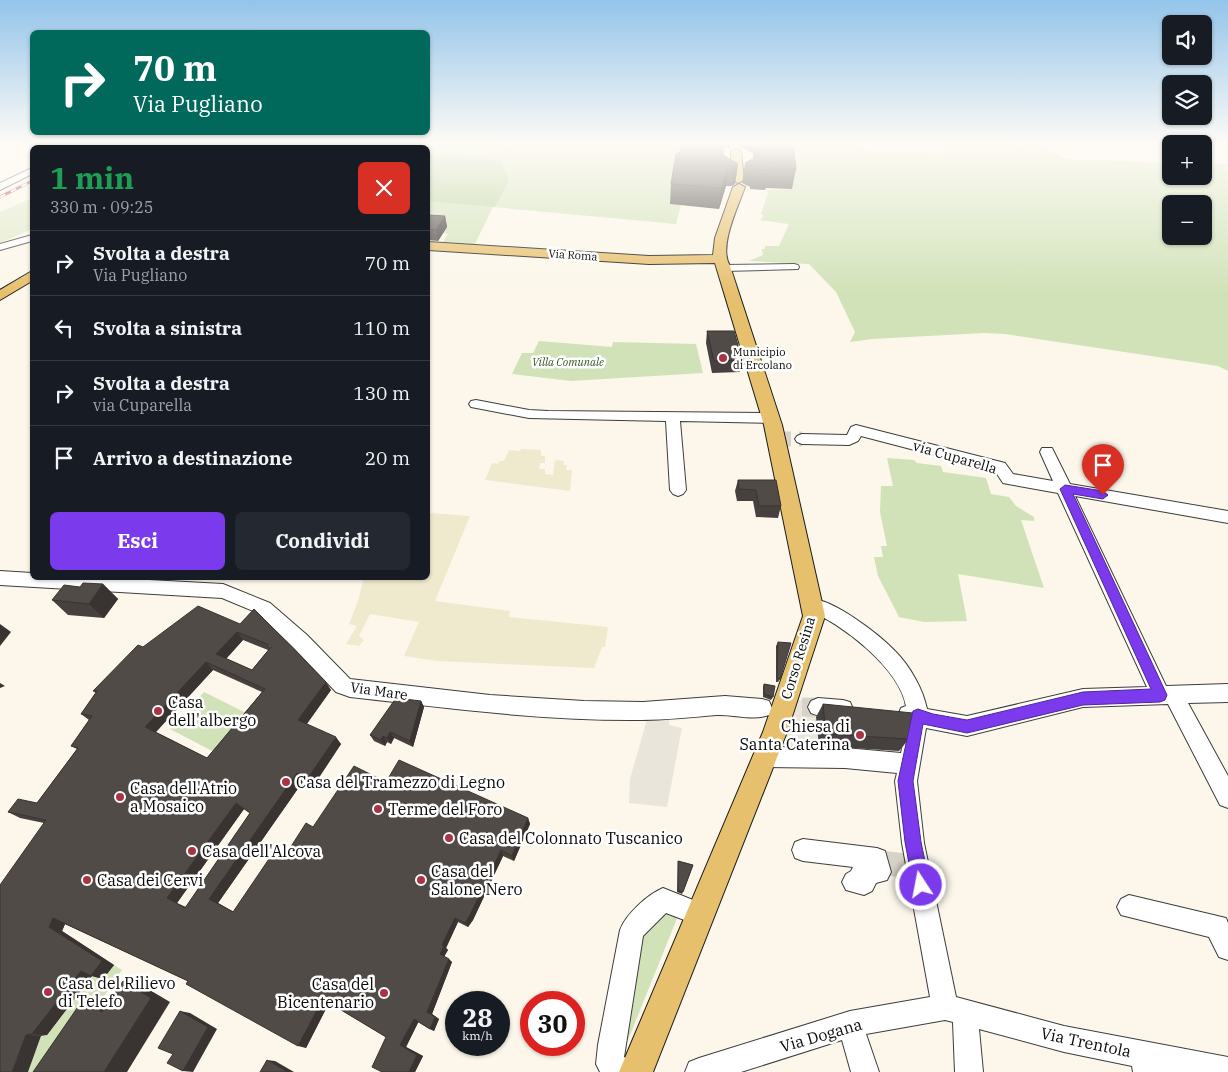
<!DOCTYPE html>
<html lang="it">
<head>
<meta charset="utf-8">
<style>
	body { margin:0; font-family:"IBM Plex Serif",serif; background:#242831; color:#f1f3f6; height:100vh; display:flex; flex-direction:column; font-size:19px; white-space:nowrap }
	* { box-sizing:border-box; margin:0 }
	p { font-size:16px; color:#9ea1a6 }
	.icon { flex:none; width:28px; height:28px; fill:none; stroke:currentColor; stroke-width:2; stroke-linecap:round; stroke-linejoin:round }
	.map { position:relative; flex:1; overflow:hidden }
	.panel { position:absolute; left:30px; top:145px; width:400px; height:435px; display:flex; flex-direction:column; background:#171b24; border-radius:8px; box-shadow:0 1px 4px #0004 }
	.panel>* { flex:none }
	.banner { position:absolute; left:30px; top:30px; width:400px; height:105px; border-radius:8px; box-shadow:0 1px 4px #0004; background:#00695c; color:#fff; overflow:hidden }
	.buttons { position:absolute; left:1162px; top:15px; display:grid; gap:10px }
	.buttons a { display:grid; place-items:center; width:50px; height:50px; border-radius:8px; background:#171b24; box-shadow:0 1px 4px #0004; font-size:25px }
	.speed { position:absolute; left:445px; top:991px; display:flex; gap:10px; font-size:25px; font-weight:700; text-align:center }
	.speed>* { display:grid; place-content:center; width:65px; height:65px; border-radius:50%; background:#171b24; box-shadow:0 1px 4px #0004; line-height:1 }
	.speed small { font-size:12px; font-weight:400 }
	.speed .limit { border:8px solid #d22; background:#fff; color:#111 }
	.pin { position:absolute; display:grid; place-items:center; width:42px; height:42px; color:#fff; margin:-51px -21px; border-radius:50% 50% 50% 0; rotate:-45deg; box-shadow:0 0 5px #0007 }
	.pin .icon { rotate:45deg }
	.me { position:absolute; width:55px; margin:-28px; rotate:349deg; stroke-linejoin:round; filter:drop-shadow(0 0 4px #0008) }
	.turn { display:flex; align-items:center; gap:18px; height:105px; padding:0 20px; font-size:22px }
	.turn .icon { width:65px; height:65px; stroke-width:2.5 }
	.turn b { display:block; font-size:35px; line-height:42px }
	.round { display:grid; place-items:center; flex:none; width:52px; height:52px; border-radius:8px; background:#242831 }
	.headline { display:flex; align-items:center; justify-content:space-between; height:85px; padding:0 20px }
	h1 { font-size:30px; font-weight:700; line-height:38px; color:#1e9e55 }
	.cta { display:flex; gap:10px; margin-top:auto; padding:10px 20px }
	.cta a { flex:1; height:58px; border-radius:8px; background:#7c3aed; color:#fff; font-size:20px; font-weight:700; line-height:58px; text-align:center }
	.cta a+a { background:#242831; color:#f1f3f6 }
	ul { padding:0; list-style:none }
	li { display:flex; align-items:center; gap:15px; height:65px; padding:0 20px; border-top:1px solid #363941 }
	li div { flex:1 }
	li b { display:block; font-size:19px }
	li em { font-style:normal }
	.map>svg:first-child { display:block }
</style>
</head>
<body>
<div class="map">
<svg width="1228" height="1072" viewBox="0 0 1228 1072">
	<rect width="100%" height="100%" fill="#fcf7ea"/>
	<g fill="#efe9cd">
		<polygon points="521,449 541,450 541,456 545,456 545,463 540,463 539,469 545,469 545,474 553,475 555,460 564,461 563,465 567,465 566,470 572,470 570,491 485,480 492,463 498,464 500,461 504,461 509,450 520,451"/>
		<polygon points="428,513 470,516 435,601 510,611 509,617 608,627 605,647 602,647 594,668 437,661 404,656 419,622 370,614 359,636 364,640 359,646 346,644 357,626 349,624 358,601 364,578 428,578"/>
	</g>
	<g fill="#d1e2b8" fill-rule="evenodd">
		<polygon points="241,143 688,143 694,177 681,205 676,224 493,207 474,246 442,244 448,234 444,233 447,227 428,226 428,148 234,148"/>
		<path d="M782,143L863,145L868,150L944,154L939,143H1039L1065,159L1171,163V176H1204V164H1228V371L1218,366L1005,334L984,333L872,339L850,342L855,332L836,292L809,264L749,261L763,255L762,249H765V246H779L789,224L760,220L764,215L761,214L768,193L766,190L792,189ZM1171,204H1204V236H1171Z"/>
		<polygon points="539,341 612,347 613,342 696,344 703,373 571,381 512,374 522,353 533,353"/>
		<polygon points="887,458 914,460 917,463 941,466 943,472 986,478 991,494 1009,497 1016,506 1034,517 1034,521 1021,520 1044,588 958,574 967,621 924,622 899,617 878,576 874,557 883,557 881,546 887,546 880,512 881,486 893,486"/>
		<polygon points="204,692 248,714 216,753 170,729"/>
		<polygon points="666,903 680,911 628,1040 614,1036 633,952 650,923"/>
		<polygon points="114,965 122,970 52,1072 28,1072 41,1036 47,1035 94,974 103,979"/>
	</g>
	<polygon fill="#b7d199" points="428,155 500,159 509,180 495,207 428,201"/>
	<polygon fill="#e1eac9" points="32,198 32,229 0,243 0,212"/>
	<g fill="#eae5db">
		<polygon points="798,700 815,703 819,752 779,750"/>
		<polygon points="670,715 669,725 682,728 667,807 629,803 630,779 648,716"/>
	</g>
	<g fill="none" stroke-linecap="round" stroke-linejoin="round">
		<polyline stroke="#d8d3c8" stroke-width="15" stroke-dasharray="15 8" stroke-linecap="butt" points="776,439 802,439"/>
		<polyline stroke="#d8d3c8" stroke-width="19" stroke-dasharray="19 9" stroke-linecap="butt" points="774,708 818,707"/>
		<polyline stroke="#d8d3c8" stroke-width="24" stroke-dasharray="24 12" stroke-linecap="butt" points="884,863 908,866"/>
		<polyline stroke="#d8d3c8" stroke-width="11" stroke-dasharray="11 5.5" stroke-linecap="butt" points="734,144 736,151"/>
		<g stroke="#3d3d3d" stroke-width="2">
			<g id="minor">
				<polygon points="88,143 98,143 90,148 78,148"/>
				<polygon points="230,143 239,143 234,148 224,148"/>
				<polygon points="32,168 32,174 0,190 0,183"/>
				<polygon points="32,235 32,241 0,250 0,244"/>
				<polygon points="794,264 798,265 799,267 798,269 724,271 719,268 724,265"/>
				<polygon points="476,400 529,410 548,411 771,413 776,415 778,418 776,421 771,423 680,421 686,490 683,494 678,496 673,494 670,490 666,421 529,418 471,407 469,404 471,401"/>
				<path d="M856,425L1005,463L1013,474L1053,481L1040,452L1042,448H1052L1070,484L1228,511V523L1075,496L1166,686L1228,684V702L1188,703L1228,776V808L1220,805L1168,704L1083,707L967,736L926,728L917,781L924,843L956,997L1064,1026L1228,1057V1072H1133L1132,1066L1064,1052L979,1029L983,1072H955L953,1022L945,1020L866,1034L879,1072H851L842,1040L741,1072H685L689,1062L699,1058L850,1011L930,997L902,843L895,781L897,773L845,768L765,767L758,764L755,757L758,750L765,747L845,748L901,753L907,724L901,722L898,715L901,708L906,706C900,669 841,622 807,610L804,605L807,600C827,593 881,636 895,651C910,666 923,689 927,709L967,716L1083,689L1147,687L1058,493L1008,484L1003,483L995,471L861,436L858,441L849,445L802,444L797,442L795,439L797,436L802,434L847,435L851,427Z"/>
				<path d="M0,571L32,573V578H112L223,584L270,603L307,635L350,679L490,695L584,701L643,702L725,696L762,699L769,701L772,708L769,715C753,721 733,714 717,715C692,717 666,720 641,720C543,721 447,708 350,697L336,692L293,647L258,613L222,598L0,585Z"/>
				<path d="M818,698L843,700L850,702L853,709L850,716C838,720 823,718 811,713L808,707L811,701Z"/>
				<polygon points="803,839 877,848 885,851 891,872 887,880 876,883 872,891 864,895 846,890 842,882 846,874 851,871 853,867 803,861 795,858 792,850 795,842"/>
				<path d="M663,888L708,906L712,914L708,922L700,926L666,913L643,936L624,1057L634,1062L638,1072H600L596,1064L598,1045L620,930C626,914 647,895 663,888Z"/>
				<polygon points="1129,895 1226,918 1228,923 1228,960 1219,957 1209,937 1121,915 1117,907 1121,899"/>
			</g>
		</g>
		<g stroke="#1b1b1b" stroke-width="2">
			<g id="major">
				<polygon points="736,148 741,151 744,180 738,183 732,180 731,151"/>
				<path d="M739,184L745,187C738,207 718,247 730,266L782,425L825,616L787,732L653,1072H619L763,732L803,616L764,425L715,263L649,264L428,250V242L649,256L713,255L715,238L733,187Z"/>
				<polygon points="32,271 32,281 0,300 0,290"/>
			</g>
		</g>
		<use href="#minor" fill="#fff" fill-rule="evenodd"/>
		<use href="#major" fill="#e7c06e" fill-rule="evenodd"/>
		<g stroke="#a83443" stroke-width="3">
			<g id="rail">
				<polyline points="107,148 119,143"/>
				<polyline points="0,197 32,181"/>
			</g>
		</g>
		<use href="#rail" stroke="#fff" stroke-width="2" stroke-dasharray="6" stroke-linecap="butt"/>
	</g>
	<g fill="#46403e" fill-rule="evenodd">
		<polygon points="680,143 730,143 730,148 723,148 723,155 738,164 735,184 731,186 726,186 719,209 670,204 671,184 681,151 680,149"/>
		<polygon points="733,143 757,143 796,169 792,189 766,188 765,190 750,189 750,187 742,183 745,163 753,159 753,153"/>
		<polygon points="428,215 445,216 447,227 438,241 428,240 428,241"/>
		<polygon points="707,331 742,360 740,372 712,373 706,343"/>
		<polygon points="738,480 776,480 781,506 778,518 756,517 753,501 737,501 735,491"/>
		<polygon points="103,584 118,599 104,618 68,615 52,600 80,587"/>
		<path d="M240,624L331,690L307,724L341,744L314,785L304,780L218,903L234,912L313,827L386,782L528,818L530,824L514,861L503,856L473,920L468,927L458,922L446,948L448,950L444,956L452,962L432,1014L439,1019L434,1031L430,1029L418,1022L406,1047L423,1056L415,1072H382L386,1037L329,1003L306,1048L188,981L65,924L62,931L114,965L103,979L92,976L47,1035L41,1036L0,1072L44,823L20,818L8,812L37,803L77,749L71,746L89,720L81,714L96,693L93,691L143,647ZM243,640L268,650L252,670L226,659ZM213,670L262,692L207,758L156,732ZM244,809L250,813L186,907L177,903Z"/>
		<polygon points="778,642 780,679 778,682 776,682 776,646"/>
		<polygon points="764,684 773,697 771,700 763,697 763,687"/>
		<polygon points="421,701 424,707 413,747 394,738 391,744 387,742 385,746 374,741 370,735"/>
		<polygon points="823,704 825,705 909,739 899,751 819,746 816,717"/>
		<polygon points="678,861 693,865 682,894 677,892"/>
	</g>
	<g fill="#393432">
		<polygon points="738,164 735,184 731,186 734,166"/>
		<polygon points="728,166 726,186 719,209 722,188"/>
		<polygon points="445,216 447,227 438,241 436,230"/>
		<polygon points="103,584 118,599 104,618 89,604"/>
		<polygon points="0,624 11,632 0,646"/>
		<polygon points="237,632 243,640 223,662 216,654"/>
		<polygon points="206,662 213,670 154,734 145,727"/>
		<polygon points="326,682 331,690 304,727 298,720"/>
		<polygon points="0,683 5,686 0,688"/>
		<polygon points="421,701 424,707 413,747 410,741"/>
		<polygon points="390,732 394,738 391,744 387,738"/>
		<polygon points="383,736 387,742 385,746 381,740"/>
		<polygon points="336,737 341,744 314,785 308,778"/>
		<polygon points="297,773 304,780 218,903 242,917 209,899"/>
		<polygon points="236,803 244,809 177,903 195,912 167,898"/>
		<polygon points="528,818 530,824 514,861 512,856"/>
		<polygon points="501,850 503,856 473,920 468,927 465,923"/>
		<polygon points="53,918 66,922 62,931 114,965 103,979 92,976 47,1035 32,1034 49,927"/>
		<polygon points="455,918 458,922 446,948 448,950 444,957 440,954 442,945"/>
		<polygon points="449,959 452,962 432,1014 439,1019 434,1031 430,1029 427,1012"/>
		<polygon points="123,981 143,986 170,1002 127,1072 104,1072"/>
		<polygon points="323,999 330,1001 306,1048 298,1046"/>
		<polygon points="82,1001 104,1005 124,1016 102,1012"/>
		<polygon points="180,1011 190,1013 217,1029 193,1072 183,1071"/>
		<polygon points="414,1019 419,1021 406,1047 423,1056 415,1072 409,1072 400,1045"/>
		<polygon points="26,1035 41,1036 28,1072 12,1072"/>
		<polygon points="267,1060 275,1061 294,1072 287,1072"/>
	</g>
	<g fill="#514b48" stroke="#393432" fill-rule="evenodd">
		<polygon points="690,143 723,143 723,155 738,164 734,166 728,166 722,188 671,184 676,154 684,150"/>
		<polygon points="757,143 793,143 796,169 769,168 769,170 753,169 753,167 745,163 759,156"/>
		<polygon points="428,215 445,216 436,230 428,229"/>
		<polygon points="707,331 734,331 742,360 714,361"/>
		<polygon points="738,480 776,480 781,506 759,506 756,490 739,489"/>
		<polygon points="83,583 103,584 89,604 52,600 64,585 80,587"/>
		<path d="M198,606L240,624L254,609L326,682L298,720L336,737L308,778L297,773L209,899L233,912L273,853L283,859L306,823L313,827L354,766L386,782L399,760L528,818L512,856L501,850L470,915L465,923L455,918L442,945L444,946L440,954L449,959L427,1012L435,1017L430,1029L414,1019L400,1045L417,1055L409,1072H382L372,1067L386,1037L323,999L298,1046L186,984L188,981L53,918L49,927L102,961L91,976L81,971L32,1034L26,1035L12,1072H0V885L46,820L8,812L18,799L37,803L78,748L71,746L92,716L81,714L97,691H93L138,645L143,647ZM237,632L272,646L252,670L216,654ZM206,662L265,689L207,758L145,727ZM236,803L250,813L185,908L167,898Z"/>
		<polygon points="778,642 791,643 780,679 777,678"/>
		<polygon points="764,684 775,686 773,697 764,694"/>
		<polygon points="396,698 421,701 410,741 390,732 387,738 383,736 381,740 370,735"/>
		<polygon points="823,704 913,713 909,739 826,734"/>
		<polygon points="678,861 693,865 683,892 678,890"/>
		<polygon points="123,981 151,998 104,1072 33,1072 82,1001 102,1012"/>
		<polygon points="180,1011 208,1027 183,1071 167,1063 173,1054 158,1048"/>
		<polygon points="267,1060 287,1072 260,1072"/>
	</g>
	<linearGradient id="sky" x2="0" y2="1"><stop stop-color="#93c4ea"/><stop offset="0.49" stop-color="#fefbf6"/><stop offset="1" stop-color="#fefbf6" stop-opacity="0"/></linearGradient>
	<rect width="1228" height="293" fill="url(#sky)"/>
	<polygon fill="#7c3aed" stroke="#51269a" points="1065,485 1103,491 1108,495 1103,499 1073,494 1167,695 1165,700 1160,702 1083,705 967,733 923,724 913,781 921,842 930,885 927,891 921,893 916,891 913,885 905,842 898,781 913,711 918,709 933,714 967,720 1083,692 1151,689 1060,489"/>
	<g fill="#a83443" stroke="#fff" stroke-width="2">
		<circle cx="723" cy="358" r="5"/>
		<circle cx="158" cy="711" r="5"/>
		<circle cx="860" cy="735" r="5"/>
		<circle cx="286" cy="782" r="5"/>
		<circle cx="120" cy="797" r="5"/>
		<circle cx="378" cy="809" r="5"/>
		<circle cx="449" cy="838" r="5"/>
		<circle cx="192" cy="851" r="5"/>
		<circle cx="87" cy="880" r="5"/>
		<circle cx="421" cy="880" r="5"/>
		<circle cx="48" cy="992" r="5"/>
		<circle cx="384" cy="993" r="5"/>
	</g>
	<g text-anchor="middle" stroke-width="5" stroke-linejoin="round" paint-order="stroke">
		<g font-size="11" fill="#0a0a0a" stroke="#fff">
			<text transform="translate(573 255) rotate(4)" y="4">Via Roma</text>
		</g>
		<g font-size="11" fill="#0a0a0a" stroke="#fff" text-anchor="start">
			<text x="733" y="356">Municipio<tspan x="733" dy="13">di Ercolano</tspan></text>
		</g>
		<g font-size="11" font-style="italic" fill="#335923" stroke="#fff">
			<text x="568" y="366">Villa Comunale</text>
		</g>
		<g font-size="14" fill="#0a0a0a" stroke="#fff">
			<text transform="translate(955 457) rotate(16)" y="5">via Cuparella</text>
			<text transform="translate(798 658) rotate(-73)" y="5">Corso Resina</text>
			<text transform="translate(379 691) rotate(8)" y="5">Via Mare</text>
		</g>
		<g font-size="16" fill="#0a0a0a" stroke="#fff" text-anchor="start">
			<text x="168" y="708">Casa<tspan x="168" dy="18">dell'albergo</tspan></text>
			<text x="850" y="732" text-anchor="end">Chiesa di<tspan x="850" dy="18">Santa Caterina</tspan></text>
			<text x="296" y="788">Casa del Tramezzo di Legno</text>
			<text x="130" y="794">Casa dell'Atrio<tspan x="130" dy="18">a Mosaico</tspan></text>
			<text x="388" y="815">Terme del Foro</text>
			<text x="459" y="844">Casa del Colonnato Tuscanico</text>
			<text x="202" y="857">Casa dell'Alcova</text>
			<text x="431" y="877">Casa del<tspan x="431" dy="18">Salone Nero</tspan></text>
			<text x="97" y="886">Casa dei Cervi</text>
			<text x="58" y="989">Casa del Rilievo<tspan x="58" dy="18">di Telefo</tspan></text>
			<text x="374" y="990" text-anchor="end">Casa del<tspan x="374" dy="18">Bicentenario</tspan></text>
		</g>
		<g font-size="16" fill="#0a0a0a" stroke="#fff">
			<text transform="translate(821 1035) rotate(-16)" y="6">Via Dogana</text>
			<text transform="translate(1086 1042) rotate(12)" y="6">Via Trentola</text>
		</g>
	</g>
</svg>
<div class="buttons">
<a><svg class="icon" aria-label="sound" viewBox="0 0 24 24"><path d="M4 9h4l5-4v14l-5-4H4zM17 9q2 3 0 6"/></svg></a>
<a><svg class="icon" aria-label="layers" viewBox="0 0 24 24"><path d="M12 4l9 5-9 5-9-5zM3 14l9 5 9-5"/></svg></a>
<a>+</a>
<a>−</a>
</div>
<div class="speed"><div>28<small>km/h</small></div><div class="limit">30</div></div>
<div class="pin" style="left:1103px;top:495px;background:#d93025"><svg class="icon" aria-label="arrive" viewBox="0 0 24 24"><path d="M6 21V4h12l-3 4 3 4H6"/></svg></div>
<svg class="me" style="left:921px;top:885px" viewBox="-20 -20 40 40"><circle r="17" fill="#7c3aed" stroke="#fff" stroke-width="3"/><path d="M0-11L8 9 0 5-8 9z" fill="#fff"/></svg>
<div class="banner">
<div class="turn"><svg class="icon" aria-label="right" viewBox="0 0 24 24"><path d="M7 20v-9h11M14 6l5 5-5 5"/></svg><div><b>70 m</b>Via Pugliano</div></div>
</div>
<section class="panel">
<div class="headline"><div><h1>1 min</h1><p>330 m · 09:25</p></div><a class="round" style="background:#d93025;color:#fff"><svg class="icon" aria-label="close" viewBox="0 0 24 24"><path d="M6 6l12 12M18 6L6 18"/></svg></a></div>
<ul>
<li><svg class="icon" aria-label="right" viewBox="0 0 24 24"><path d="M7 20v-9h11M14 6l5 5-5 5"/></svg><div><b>Svolta a destra</b><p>Via Pugliano</p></div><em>70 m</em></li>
<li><svg class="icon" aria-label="left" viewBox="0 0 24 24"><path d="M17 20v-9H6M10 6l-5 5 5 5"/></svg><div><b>Svolta a sinistra</b></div><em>110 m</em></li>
<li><svg class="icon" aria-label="right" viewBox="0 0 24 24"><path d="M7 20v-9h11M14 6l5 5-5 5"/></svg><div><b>Svolta a destra</b><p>via Cuparella</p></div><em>130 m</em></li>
<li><svg class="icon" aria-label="arrive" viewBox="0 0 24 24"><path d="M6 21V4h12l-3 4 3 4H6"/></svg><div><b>Arrivo a destinazione</b></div><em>20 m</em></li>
</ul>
<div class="cta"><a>Esci</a><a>Condividi</a></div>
</section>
</div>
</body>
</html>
